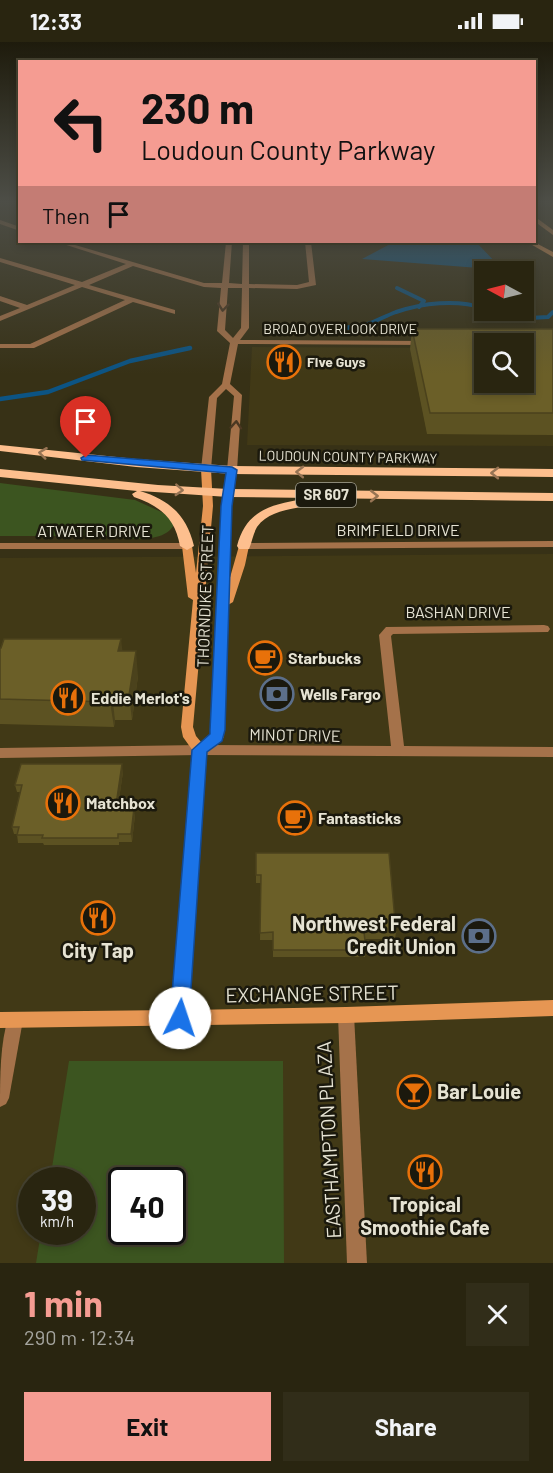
<!DOCTYPE html>
<html lang="en">
<head>
<meta charset="utf-8">
<style>
	body { margin:0; font-family:Barlow,sans-serif; background:#312d19; color:#f1f3f6; height:100vh; display:flex; flex-direction:column; font-size:22px; white-space:nowrap }
	* { box-sizing:border-box; margin:0 }
	p { font-size:20px; color:#a5a59f }
	.icon { flex:none; width:33px; height:33px; fill:none; stroke:currentColor; stroke-width:2; stroke-linecap:round; stroke-linejoin:round }
	.map { position:relative; height:1221px; overflow:hidden }
	.sheet { display:flex; flex-direction:column; background:#292510; flex:1 }
	.sheet>* { flex:none }
	.top-card { position:absolute; left:18px; top:18px; width:518px; height:183px; border-radius:0px; box-shadow:0 3px 9px #0003,0 0 0 2px #454230; background:#f59c92; color:#111; overflow:hidden }
	.needle { width:39px; rotate:277deg }
	.buttons { position:absolute; left:474px; top:219px; display:grid; gap:12px }
	.buttons a { display:grid; place-items:center; width:60px; height:60px; border-radius:0px; background:#292510; box-shadow:0 3px 9px #0003,0 0 0 2px #454230; font-size:30px }
	.speed { position:absolute; left:18px; top:1125px; display:flex; gap:12px; font-size:30px; font-weight:700; text-align:center }
	.speed>* { display:grid; place-content:center; width:78px; height:78px; border-radius:50%; background:#292510; box-shadow:0 3px 9px #0003,0 0 0 2px #454230; line-height:1 }
	.speed small { font-size:15px; font-weight:400 }
	.speed .limit { border:3px solid #111; border-radius:9px; background:#fff; color:#111 }
	.pin { position:absolute; display:grid; place-items:center; width:51px; height:51px; color:#fff; margin:-62px -26px; border-radius:50% 50% 50% 0; rotate:-45deg; box-shadow:0 0 6px #0007 }
	.pin .icon { rotate:45deg }
	.me { position:absolute; width:66px; margin:-33px; rotate:4deg; stroke-linejoin:round; filter:drop-shadow(0 0 4px #0008) }
	.turn { display:flex; align-items:center; gap:21px; height:126px; padding:0 24px; font-size:27px }
	.turn .icon { width:78px; height:78px; stroke-width:2.5 }
	.turn b { display:block; font-size:42px; line-height:51px }
	.then { display:flex; align-items:center; height:57px; padding:0 24px; background:#0003; gap:12px; font-size:22px }
	.round { display:grid; place-items:center; flex:none; width:63px; height:63px; border-radius:0px; background:#312d19 }
	.summary { display:flex; align-items:center; justify-content:space-between; height:102px; padding:0 24px }
	h1 { font-size:36px; font-weight:700; line-height:45px; color:#f59c92 }
	.cta { display:flex; gap:12px; margin-top:auto; padding:12px 24px }
	.cta a { flex:1; height:69px; border-radius:0px; background:#f59c92; color:#111; font-size:24px; font-weight:700; line-height:69px; text-align:center }
	.cta a+a { background:#312d19; color:#f1f3f6 }
	.status { display:flex; justify-content:space-between; align-items:center; height:42px; padding:0 30px; background:#292510; direction:ltr }
	.status svg { height:16px; fill:currentColor }
	.map>svg:first-child { display:block }
</style>
</head>
<body>
<div class="status"><b>12:33</b><svg viewBox="0 0 49 12"><path d="M0 12V9h3v3zM5 12V6h3v6zM10 12V3h3v9zM15 12V0h3v12zM26 1h20v11H26zM47 4h2v5h-2z"/></svg></div>
<div class="map">
<svg width="553" height="1221" viewBox="0 0 553 1221">
	<rect width="100%" height="100%" fill="#373116"/>
	<g fill="#413916" fill-rule="evenodd">
		<polygon points="252,305 484,306 484,340 524,340 553,306 553,404 247,403"/>
		<path d="M553,512V1221H0V516ZM32,1138H82V1190H32ZM122,1138H172V1190H122Z"/>
	</g>
	<g fill="#3c5520" fill-rule="evenodd">
		<path d="M0,441L135,458L168,473L174,483C164,499 143,496 126,497L121,494H0Z"/>
		<path d="M69,1019H283L284,1221H36L41,1190H82V1138H50ZM122,1138H172V1190H122Z"/>
	</g>
	<polygon fill="#0c5484" points="394,200 476,200 499,224 479,226 362,217"/>
	<g fill="none" stroke-linecap="round" stroke-linejoin="round">
		<g stroke="#0c5484" stroke-width="4">
			<polyline points="397,246 424,259 419,265"/>
			<polyline points="491,268 510,277 548,275 553,270"/>
			<path d="M352,285C369,284 380,276 396,270C423,261 456,257 484,266"/>
		</g>
		<g stroke="#0c5484" stroke-width="4.5">
			<polyline points="312,289 364,284"/>
			<polyline points="0,357 48,350 130,319 190,306"/>
		</g>
		<g fill="#a5724a" fill-rule="evenodd">
			<polygon points="0,178 20,185 20,189 0,182"/>
			<path d="M57,200H65L204,241H222L226,200H232L229,241L242,242L243,200H249V242L297,243L309,240L305,200H311L316,243L297,247L249,246V286L240,298L426,299L430,301L426,303L238,302L230,342L242,353L237,428L232,431L227,428L234,354L226,347L217,356L211,427L209,429H203L201,427L209,355L222,342L230,301L217,289L221,246L204,245L133,224L89,243L175,268V272L133,260L34,306H0V302H30L125,258L82,245L0,279V274L20,266L0,259V254L27,263L75,243L0,220V216L82,240L126,222ZM228,246H242L241,286L233,296L225,288Z"/>
			<polygon points="553,499 553,505 244,507 239,504 244,501"/>
			<polygon points="0,501 187,501 192,504 187,507 0,507"/>
			<polygon points="544,583 548,584 550,587 548,590 393,592 391,594 404,704 553,705 553,715 200,713 0,716 0,706 200,703 391,704 379,593 386,585"/>
			<polygon points="346,965 352,968 354,973 367,1221 347,1221 338,973 340,968"/>
			<path d="M15,970L21,973L23,978L9,1056L6,1062L0,1065C0,1035 0,1000 9,973Z"/>
		</g>
		<g fill="#e69653" fill-rule="evenodd">
			<polygon points="534,174 553,188 553,193 534,179"/>
			<polygon points="527,200 534,200 553,210 553,215"/>
			<polygon points="206,424 211,427 213,464 193,685 196,694 201,700 211,693 211,689 221,464 227,428 232,425 237,428 231,464 229,539 239,504 244,501 249,504 245,523 233,560 228,563 224,695 207,710 189,968 346,965 553,958 553,974 346,981 0,986 0,970 172,968 193,709 183,695 181,685 193,558 188,555 182,504 187,501 192,504 196,531 203,464 201,427"/>
		</g>
		<g fill="#fdbf8e" fill-rule="evenodd">
			<polygon points="0,403 136,417 232,424 553,427 553,435 232,432 136,425 0,409"/>
			<path d="M0,427L158,443L228,447L553,451V459L228,455L140,449C170,458 187,474 194,504L187,508L180,504C175,476 160,464 134,455L132,452L137,449L0,435Z"/>
			<path d="M309,456L313,457V463C295,467 270,467 257,485C253,492 252,500 249,507H239L237,504C247,466 274,462 309,456Z"/>
		</g>
	</g>
	<g fill="#5c5222">
		<polygon points="412,287 553,287 553,393 427,392 410,307"/>
		<polygon points="0,606 122,609 138,634 132,678 115,678 114,685 0,682"/>
		<polygon points="123,730 118,764 135,773 132,800 119,800 119,803 44,803 43,801 18,801 17,792 14,792 12,785 20,750 17,750 15,743"/>
		<polygon points="256,811 396,890 395,897 365,897 366,908 365,915 273,915 273,898 260,898 261,841 256,841"/>
	</g>
	<g fill="#4b421c">
		<polygon points="121,597 124,621 118,609"/>
		<polygon points="136,609 138,634 132,678 129,653"/>
		<polygon points="112,653 115,678 114,685 110,660"/>
		<polygon points="122,722 123,730 117,771 116,763"/>
		<polygon points="134,766 135,773 132,800 131,792"/>
	</g>
	<g fill="#6b5f28" stroke="#4b421c" stroke-width="1.5" fill-rule="evenodd">
		<path d="M412,287H553V371H430ZM484,302H524V340H484Z"/>
		<polygon points="4,597 121,597 118,609 136,609 129,653 112,653 110,660 0,657 0,606 1,606"/>
		<polygon points="21,722 122,722 116,763 134,766 131,792 118,792 118,796 42,796 43,793 17,793 19,785 12,785 22,743 15,743"/>
		<polygon points="256,811 389,811 396,890 364,890 366,908 273,908 273,890 260,891 261,833 256,833"/>
	</g>
	<defs><path id="oneway-chevron" d="M-2-3.5L2.5 0L-2 3.5" fill="none" stroke-width="1.6" stroke-linecap="round" stroke-linejoin="round" transform="scale(1.5)"/></defs>
	<g stroke="#4b3822">
		<use href="#oneway-chevron" transform="translate(223 265) rotate(96)"/>
		<use href="#oneway-chevron" transform="translate(236 383) rotate(-86)"/>
	</g>
	<g stroke="#977454">
		<use href="#oneway-chevron" transform="translate(43 411) rotate(-173)"/>
		<use href="#oneway-chevron" transform="translate(300 430) rotate(-179)"/>
		<use href="#oneway-chevron" transform="translate(495 431) rotate(-180)"/>
		<use href="#oneway-chevron" transform="translate(179 448) rotate(3)"/>
		<use href="#oneway-chevron" transform="translate(374 454)"/>
	</g>
	<linearGradient id="sky" x2="0" y2="1"><stop stop-color="#1e1b0c"/><stop offset="0.48" stop-color="#4d4e47"/><stop offset="1" stop-color="#4d4e47" stop-opacity="0"/></linearGradient>
	<rect width="553" height="332" fill="url(#sky)"/>
	<polygon fill="#1a73e8" stroke="#114b97" stroke-width="1.5" points="86,413 232,425 237,428 232,464 225,688 222,699 207,710 189,976 186,982 180,985 173,982 170,976 192,708 210,692 210,688 221,464 226,431 82,418 81,416"/>
	<defs>
		<g id="restaurant-ring" transform="scale(1.725)"><circle r="9.5" fill="#1b190d" stroke="#e8710a" stroke-width="1.5"/><path d="M-5-6h1v4h1v-4h1v4h1v-4h1v5L-1.5 .5V6h-2V.5L-5-1ZM5-6V6H3V1.5H1.5Q1.5-4 5-6Z" fill="#e8710a"/></g>
		<g id="cafe-ring" transform="scale(1.725)"><circle r="9.5" fill="#1b190d" stroke="#e8710a" stroke-width="1.5"/><path d="M-5.5-4.5H6V0H3Q3 3.5 0 3.5H-2.5Q-5.5 3.5-5.5 0ZM3-3.2v2h1.7v-2ZM-6 4.5H4V6H-6Z" fill="#e8710a"/></g>
		<g id="bank-ring" transform="scale(1.725)"><circle r="9.5" fill="#1b190d" stroke="#5c6f8a" stroke-width="1.5"/><path d="M-6-4H6V4H-6ZM0-2.3a2.3 2.3 0 1 0 0 4.6a2.3 2.3 0 1 0 0-4.6Z" fill="#5c6f8a"/></g>
		<g id="bar-ring" transform="scale(1.725)"><circle r="9.5" fill="#1b190d" stroke="#e8710a" stroke-width="1.5"/><path d="M-6-5H6L.8 .8V4.5H3.5V6h-7V4.5H-.8V.8Z" fill="#e8710a"/></g>
	</defs>
	<g fill-rule="evenodd">
		<use href="#restaurant-ring" x="284" y="320"/>
		<use href="#cafe-ring" x="265" y="616"/>
		<use href="#bank-ring" x="277" y="652"/>
		<use href="#restaurant-ring" x="68" y="656"/>
		<use href="#restaurant-ring" x="63" y="761"/>
		<use href="#cafe-ring" x="295" y="776"/>
		<use href="#restaurant-ring" x="98" y="876"/>
		<use href="#bank-ring" x="479" y="894"/>
		<use href="#bar-ring" x="414" y="1050"/>
		<use href="#restaurant-ring" x="425" y="1130"/>
	</g>
	<g text-anchor="middle" stroke-width="5" stroke-linejoin="round" paint-order="stroke">
		<g font-size="14" fill="#e6e3d3" stroke="#1b190d">
			<text x="340" y="292">BROAD OVERLOOK DRIVE</text>
			<text transform="translate(348 415) rotate(1)" y="5">LOUDOUN COUNTY PARKWAY</text>
		</g>
		<g font-size="14" font-weight="bold" fill="#e6e3d3" stroke="#1b190d" text-anchor="start">
			<text x="307" y="325">Five Guys</text>
		</g>
		<rect fill="#1b190d" stroke="#a9a698" stroke-width="1.5" x="296" y="441" width="60" height="24" rx="4.5"/>
		<g font-size="15" font-weight="bold" fill="#e6e3d3">
			<text x="326" y="458">SR 607</text>
		</g>
		<g font-size="16" fill="#e6e3d3" stroke="#1b190d">
			<text x="398" y="494">BRIMFIELD DRIVE</text>
			<text x="94" y="495">ATWATER DRIVE</text>
			<text transform="translate(205 554) rotate(-88)" y="6">THORNDIKE STREET</text>
			<text x="458" y="576">BASHAN DRIVE</text>
			<text transform="translate(295 693) rotate(1)" y="6">MINOT DRIVE</text>
		</g>
		<g font-size="16" font-weight="bold" fill="#e6e3d3" stroke="#1b190d" text-anchor="start">
			<text x="288" y="622">Starbucks</text>
			<text x="300" y="658">Wells Fargo</text>
			<text x="91" y="662">Eddie Merlot's</text>
			<text x="86" y="767">Matchbox</text>
			<text x="318" y="782">Fantasticks</text>
		</g>
		<g font-size="20" font-weight="bold" fill="#e6e3d3" stroke="#1b190d">
			<text x="456" y="889" text-anchor="end">Northwest Federal<tspan x="456" dy="23">Credit Union</tspan></text>
			<text x="98" y="916">City Tap</text>
			<text x="437" y="1057" text-anchor="start">Bar Louie</text>
			<text x="425" y="1170">Tropical<tspan x="425" dy="23">Smoothie Cafe</tspan></text>
		</g>
		<g font-size="20" fill="#e6e3d3" stroke="#1b190d">
			<text transform="translate(312 952) rotate(-1)" y="7">EXCHANGE STREET</text>
			<text transform="translate(329 1098) rotate(-93)" y="7">EASTHAMPTON PLAZA</text>
		</g>
	</g>
</svg>
<div class="buttons">
<a><svg class="needle" viewBox="-14 -14 28 28"><path d="M0-13l5 13h-10z" fill="#e53935"/><path d="M0 13l5-13h-10z" fill="#a5a59f"/></svg></a>
<a><svg class="icon" aria-label="search" viewBox="0 0 24 24"><circle cx="10" cy="10" r="6"/><path d="M15 15l6 6"/></svg></a>
</div>
<div class="speed"><div>39<small>km/h</small></div><div class="limit">40</div></div>
<div class="pin" style="left:86px;top:416px;background:#d93025"><svg class="icon" aria-label="arrive" viewBox="0 0 24 24"><path d="M6 21V4h12l-3 4 3 4H6"/></svg></div>
<svg class="me" style="left:180px;top:976px" viewBox="-20 -20 40 40"><circle r="19" fill="#fff"/><path d="M0-13L10 11 0 6-10 11z" fill="#1a73e8"/></svg>
<div class="top-card">
<div class="turn"><svg class="icon" aria-label="left" viewBox="0 0 24 24"><path d="M17 20v-9H6M10 6l-5 5 5 5"/></svg><div><b>230 m</b>Loudoun County Parkway</div></div>
<div class="then">Then<svg class="icon" aria-label="arrive" viewBox="0 0 24 24"><path d="M6 21V4h12l-3 4 3 4H6"/></svg></div>
</div>
</div>
<section class="sheet">
<div class="summary"><div><h1>1 min</h1><p>290 m · 12:34</p></div><a class="round"><svg class="icon" aria-label="close" viewBox="0 0 24 24"><path d="M6 6l12 12M18 6L6 18"/></svg></a></div>
<div class="cta"><a>Exit</a><a>Share</a></div>
</section>
</body>
</html>
